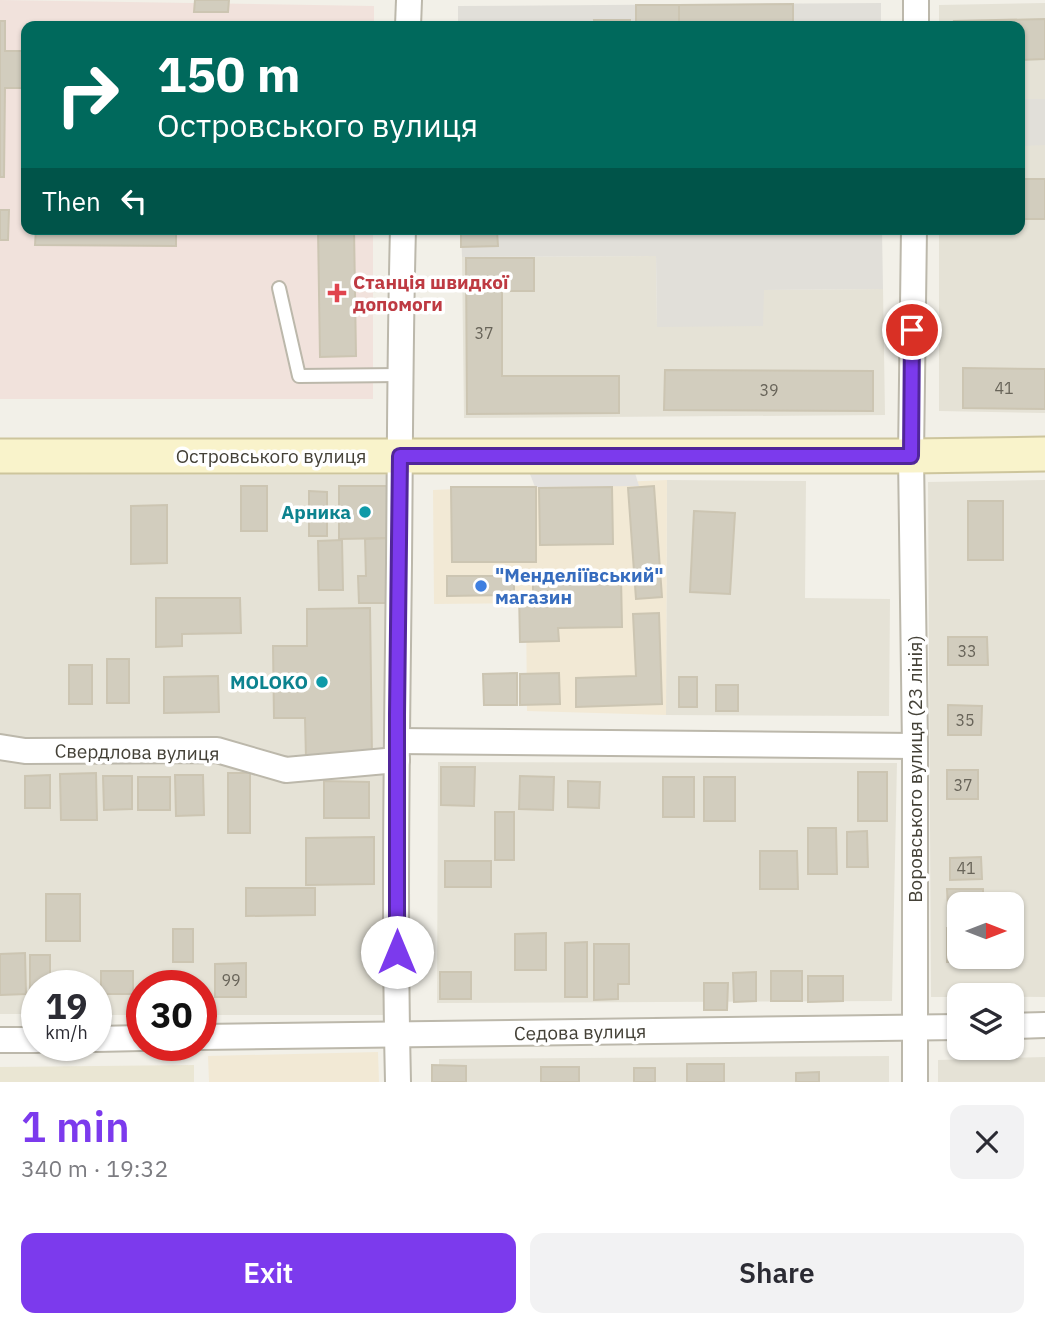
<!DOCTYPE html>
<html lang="en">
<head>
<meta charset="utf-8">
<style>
	body { margin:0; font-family:"IBM Plex Sans",sans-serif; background:#f2f2f3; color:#2b2b33; height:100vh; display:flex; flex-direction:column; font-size:26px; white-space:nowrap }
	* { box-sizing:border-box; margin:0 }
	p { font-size:23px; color:#7c7c81 }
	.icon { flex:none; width:38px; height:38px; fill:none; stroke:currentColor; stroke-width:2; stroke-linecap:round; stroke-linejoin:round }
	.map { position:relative; height:1082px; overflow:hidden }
	.drawer { display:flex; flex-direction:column; background:#fff; flex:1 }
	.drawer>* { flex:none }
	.banner { position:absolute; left:21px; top:21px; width:1004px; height:214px; border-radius:14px; box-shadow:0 2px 5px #0004; background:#00695c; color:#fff; overflow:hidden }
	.needle { width:46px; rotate:90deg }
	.tools { position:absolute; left:947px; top:892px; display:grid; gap:14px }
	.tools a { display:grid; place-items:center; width:77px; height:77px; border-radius:14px; background:#fff; box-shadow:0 2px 5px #0004; font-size:35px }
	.speed { position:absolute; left:21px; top:970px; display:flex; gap:14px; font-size:35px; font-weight:700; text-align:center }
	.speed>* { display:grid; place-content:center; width:91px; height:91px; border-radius:50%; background:#fff; box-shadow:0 2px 5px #0004; line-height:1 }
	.speed small { font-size:18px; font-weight:400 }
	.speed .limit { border:10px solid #d22; background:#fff; color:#111 }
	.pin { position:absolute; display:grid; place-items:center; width:60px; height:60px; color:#fff; margin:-30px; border:4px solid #fff; border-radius:50%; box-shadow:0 2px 7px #0007 }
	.me { position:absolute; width:77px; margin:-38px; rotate:0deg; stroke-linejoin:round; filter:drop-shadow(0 0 5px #0008) }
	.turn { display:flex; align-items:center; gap:24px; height:147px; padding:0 21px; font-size:32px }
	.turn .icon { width:91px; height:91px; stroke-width:2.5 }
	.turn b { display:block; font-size:49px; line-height:60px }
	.then { display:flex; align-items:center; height:66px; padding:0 21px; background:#0003; gap:14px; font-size:26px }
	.round { display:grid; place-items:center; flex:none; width:74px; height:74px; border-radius:14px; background:#f2f2f3 }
	.headline { display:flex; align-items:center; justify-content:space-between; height:119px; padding:0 21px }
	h1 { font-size:42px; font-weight:600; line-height:52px; color:#7c3aed }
	.cta { display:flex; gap:14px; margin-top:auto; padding:14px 21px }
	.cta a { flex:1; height:80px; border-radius:14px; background:#7c3aed; color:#fff; font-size:28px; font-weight:600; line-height:80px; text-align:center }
	.cta a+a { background:#f2f2f3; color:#2b2b33 }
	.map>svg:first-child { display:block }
</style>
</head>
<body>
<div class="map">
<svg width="1045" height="1082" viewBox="0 0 1045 1082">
	<rect width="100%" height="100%" fill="#f2f0e8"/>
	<g fill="#e5e2d6" fill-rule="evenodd">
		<polygon points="1045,3 1045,413 939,411 939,229 1020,229 1020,26 939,26 939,5"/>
		<polygon points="656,256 657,326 763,326 763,290 883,289 885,415 464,418 462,257"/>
		<polygon points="0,474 398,475 396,1015 201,1015 201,985 142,985 142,1015 96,1015 96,985 37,985 37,1014 0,1014"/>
		<polygon points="667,480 806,481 805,598 890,599 889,716 666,715"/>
		<path d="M1045,480V997L959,996V997H931L928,482ZM959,905H1012V957H959Z"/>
		<polygon points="438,762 897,763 892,1001 437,1003"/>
		<polygon points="889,1056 889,1082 439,1082 439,1059"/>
		<polygon points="1045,1057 1045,1082 938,1082 938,1060"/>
	</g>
	<g fill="#f2e9d5">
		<polygon points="667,480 666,715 527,711 526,603 434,604 433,490"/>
		<polygon points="378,1052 379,1082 209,1082 208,1056"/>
	</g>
	<g fill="#e1dfd9">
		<polygon points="881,3 881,26 458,26 458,6"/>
		<polygon points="1020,99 1045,99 1045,145 1020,146"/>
		<polygon points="461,229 882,229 883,289 764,290 763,326 657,327 656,256 462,257"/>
	</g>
	<polygon fill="#eae6d3" points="194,1065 194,1082 0,1082 0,1067"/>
	<polygon fill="#f1e2dc" points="0,0 374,6 374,26 26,26 26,229 373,229 373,399 0,399"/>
	<polygon fill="#e4e2df" points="635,473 639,486 535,487 530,474"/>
	<g fill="#d2cdbe" stroke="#ccc5b2" stroke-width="2">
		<polygon points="195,0 229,0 228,12 194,12"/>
		<polygon points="793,4 793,26 679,26 679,5"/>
		<rect x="636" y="5" width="43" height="21"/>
		<polygon points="1045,19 1045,59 1020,60 1020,26 955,26 954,21"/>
		<polygon points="594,20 630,20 630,26 595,26"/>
		<polygon points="0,21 5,21 5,51 26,51 26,88 5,88 4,177 0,177"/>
		<rect x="1020" y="179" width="25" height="40"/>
		<polygon points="0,210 9,210 8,240 0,240"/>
		<polygon points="36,229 176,229 176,246 35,245"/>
		<polygon points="318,229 354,229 356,356 320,357"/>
		<polygon points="461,229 497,231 498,246 461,247"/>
		<polygon points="466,258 534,258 534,291 502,291 502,376 619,376 619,413 467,414"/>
		<polygon points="963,368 1045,369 1045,409 963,408"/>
		<polygon points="665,370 873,371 873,411 664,410"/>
		<rect x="241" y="486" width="26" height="45"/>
		<polygon points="339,486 391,486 391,538 339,539"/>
		<polygon points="654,486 662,597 636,599 628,488"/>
		<polygon points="451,487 536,487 536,562 452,562"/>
		<polygon points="612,487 613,544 540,545 539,488"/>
		<polygon points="309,491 327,492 327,536 309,536"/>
		<rect x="968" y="501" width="35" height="59"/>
		<polygon points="167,505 167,563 131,564 131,506"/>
		<polygon points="694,511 735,513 730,594 690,592"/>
		<polygon points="391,538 392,603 359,603 358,576 366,576 365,539"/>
		<polygon points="342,540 343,590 319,590 318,541"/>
		<polygon points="447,576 514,576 514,595 447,596"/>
		<polygon points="621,576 622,627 558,628 559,641 520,642 519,593 533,593 533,577"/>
		<polygon points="156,598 240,598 241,633 182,634 182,646 156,647"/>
		<polygon points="370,608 372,757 306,758 305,718 274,718 273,646 307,646 307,609"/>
		<polygon points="659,613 662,704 576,707 576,678 636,676 633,614"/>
		<polygon points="948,637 987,637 988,665 948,665"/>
		<rect x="107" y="659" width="22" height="44"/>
		<rect x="69" y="665" width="23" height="39"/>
		<polygon points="517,673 517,705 484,705 483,674"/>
		<polygon points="559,673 560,704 520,705 520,674"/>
		<polygon points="218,676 219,712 164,713 164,677"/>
		<rect x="679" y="677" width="18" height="30"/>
		<rect x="716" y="685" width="22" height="26"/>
		<polygon points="948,705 982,706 981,735 948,735"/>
		<polygon points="441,767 475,767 474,806 441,805"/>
		<rect x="947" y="770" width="31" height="29"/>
		<rect x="858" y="772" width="29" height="49"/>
		<polygon points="96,773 97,820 61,820 60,774"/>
		<rect x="228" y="773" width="22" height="60"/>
		<polygon points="50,775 50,808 25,808 25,776"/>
		<polygon points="175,775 203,775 204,815 176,816"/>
		<polygon points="103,776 132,776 132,809 104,810"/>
		<polygon points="520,776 554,777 553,810 519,809"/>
		<rect x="138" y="777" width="32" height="33"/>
		<rect x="663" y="777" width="31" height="40"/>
		<rect x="704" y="777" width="31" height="44"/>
		<polygon points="324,781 369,782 369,818 324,818"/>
		<polygon points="568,781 600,782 599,808 568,807"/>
		<rect x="495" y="812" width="19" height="48"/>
		<polygon points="808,828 836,828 837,874 808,874"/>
		<polygon points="867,831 868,867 847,867 847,832"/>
		<polygon points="374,837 374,884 306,885 306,838"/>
		<polygon points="760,851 797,851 798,889 760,889"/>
		<polygon points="981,857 982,879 950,880 950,858"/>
		<rect x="445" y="861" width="46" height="26"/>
		<polygon points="246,888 315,888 315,915 246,916"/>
		<polygon points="947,889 983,889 983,905 959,905 959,908 948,908"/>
		<rect x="46" y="894" width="34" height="47"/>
		<polygon points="947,928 959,928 959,957 990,957 990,963 947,962"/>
		<rect x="173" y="929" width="20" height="33"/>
		<polygon points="546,933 546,970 515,970 515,934"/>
		<polygon points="587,942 587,997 565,997 565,943"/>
		<polygon points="594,944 629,944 629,984 618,984 618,999 594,1000"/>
		<polygon points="25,953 26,994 0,995 0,954"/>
		<polygon points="30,955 50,955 50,985 37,985 37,993 30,993"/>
		<polygon points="246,963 246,997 215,997 215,964"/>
		<rect x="101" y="971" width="32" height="23"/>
		<rect x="771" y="971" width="31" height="30"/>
		<rect x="440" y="972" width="31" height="27"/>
		<polygon points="756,972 756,1001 734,1002 733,973"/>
		<polygon points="808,976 843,976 843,1001 808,1002"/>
		<polygon points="704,983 728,983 727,1010 704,1010"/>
		<rect x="687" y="1064" width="37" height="18"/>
		<polygon points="432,1065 466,1066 466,1082 432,1082"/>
		<rect x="541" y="1067" width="38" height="15"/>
		<rect x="634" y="1068" width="21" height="14"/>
		<polygon points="819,1072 819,1082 796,1082 796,1073"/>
	</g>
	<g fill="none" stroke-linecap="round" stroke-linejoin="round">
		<g stroke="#bcb8ab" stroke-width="16">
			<polyline id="lane" points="279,288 299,376 400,375"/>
		</g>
		<g stroke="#bcb8ab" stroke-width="28">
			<g id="street">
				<polyline points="408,26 409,0"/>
				<polyline points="916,26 916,0"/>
				<polyline points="914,229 911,456 915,746 915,1082"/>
				<polyline points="397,741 915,746"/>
				<polyline points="0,747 25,751 217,750 286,770 397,760"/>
				<polyline points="1012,1026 1045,1025"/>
				<polyline points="201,1037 959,1027"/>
				<polyline points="96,1039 142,1038"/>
				<polyline points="0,1040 37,1040"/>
				<path d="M398,1082C394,909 397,736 399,563C400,452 400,341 403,229"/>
			</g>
		</g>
		<g stroke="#cdc59c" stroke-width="37">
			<polyline id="secondary" points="0,456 911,456 1045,454"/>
		</g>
		<use href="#lane" stroke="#fff" stroke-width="12"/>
		<use href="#street" stroke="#fff" stroke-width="24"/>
		<use href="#secondary" stroke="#f9f3cb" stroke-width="33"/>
	</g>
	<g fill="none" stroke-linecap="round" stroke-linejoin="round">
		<g stroke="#51269a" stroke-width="18">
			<polyline id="route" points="397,952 397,715 400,456 911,456 912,330"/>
		</g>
		<use href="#route" stroke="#7c3aed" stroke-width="12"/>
	</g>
	<path fill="#e0444e" stroke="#fff" stroke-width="2.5" d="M333.5 282.5h7v7h7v7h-7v7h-7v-7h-7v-7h7z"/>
	<g fill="#0f9aa8" stroke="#fff" stroke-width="2.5">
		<circle cx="365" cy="512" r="7"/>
		<circle cx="322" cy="682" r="7"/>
	</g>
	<circle fill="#3f7fe0" stroke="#fff" stroke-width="2.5" cx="481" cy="586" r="7"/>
	<g text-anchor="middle" stroke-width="7" stroke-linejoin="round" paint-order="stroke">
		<g font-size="16" fill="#686459">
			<text x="484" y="339">37</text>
			<text x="1004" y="394">41</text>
			<text x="769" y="396">39</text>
			<text x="967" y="657">33</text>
			<text x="965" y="726">35</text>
			<text x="963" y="791">37</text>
			<text x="966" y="874">41</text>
			<text x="231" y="986">99</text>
		</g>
		<g font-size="19" font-weight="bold" fill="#be3a42" stroke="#fff" text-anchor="start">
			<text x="353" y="289">Станція швидкої<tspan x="353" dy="22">допомоги</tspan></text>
		</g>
		<g font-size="19" fill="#444137" stroke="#fff">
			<text x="271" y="463">Островського вулиця</text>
			<text transform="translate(137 752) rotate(1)" y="7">Свердлова вулиця</text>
			<text transform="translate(915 769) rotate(-90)" y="7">Воровського вулиця (23 лiнiя)</text>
			<text transform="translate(580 1032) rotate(-1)" y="7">Седова вулиця</text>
		</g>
		<g font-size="19" font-weight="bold" fill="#0d838f" stroke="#fff" text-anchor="end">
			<text x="351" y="519">Арника</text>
			<text x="308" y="689">MOLOKO</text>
		</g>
		<g font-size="19" font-weight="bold" fill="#366cbe" stroke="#fff" text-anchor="start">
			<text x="495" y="582">"Менделіївський"<tspan x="495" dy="22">магазин</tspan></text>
		</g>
	</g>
</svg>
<div class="tools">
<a><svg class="needle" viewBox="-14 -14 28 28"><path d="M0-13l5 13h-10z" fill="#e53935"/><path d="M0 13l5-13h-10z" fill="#7c7c81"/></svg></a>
<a><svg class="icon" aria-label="layers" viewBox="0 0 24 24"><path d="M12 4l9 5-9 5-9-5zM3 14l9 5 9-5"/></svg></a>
</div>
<div class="speed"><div>19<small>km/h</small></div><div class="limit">30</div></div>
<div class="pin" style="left:912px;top:330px;background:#d93025"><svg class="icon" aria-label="arrive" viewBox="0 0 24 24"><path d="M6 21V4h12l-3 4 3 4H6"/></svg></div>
<svg class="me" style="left:397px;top:952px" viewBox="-20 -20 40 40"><circle r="19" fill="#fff"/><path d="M0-13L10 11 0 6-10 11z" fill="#7c3aed"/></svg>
<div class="banner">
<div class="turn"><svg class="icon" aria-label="right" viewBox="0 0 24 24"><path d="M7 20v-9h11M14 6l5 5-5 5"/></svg><div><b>150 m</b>Островського вулиця</div></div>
<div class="then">Then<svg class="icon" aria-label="left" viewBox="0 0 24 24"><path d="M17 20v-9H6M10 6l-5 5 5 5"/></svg></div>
</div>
</div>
<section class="drawer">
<div class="headline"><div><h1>1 min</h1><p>340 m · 19:32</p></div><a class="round"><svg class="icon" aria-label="close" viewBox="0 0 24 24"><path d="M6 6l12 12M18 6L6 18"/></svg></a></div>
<div class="cta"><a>Exit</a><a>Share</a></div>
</section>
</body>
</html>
